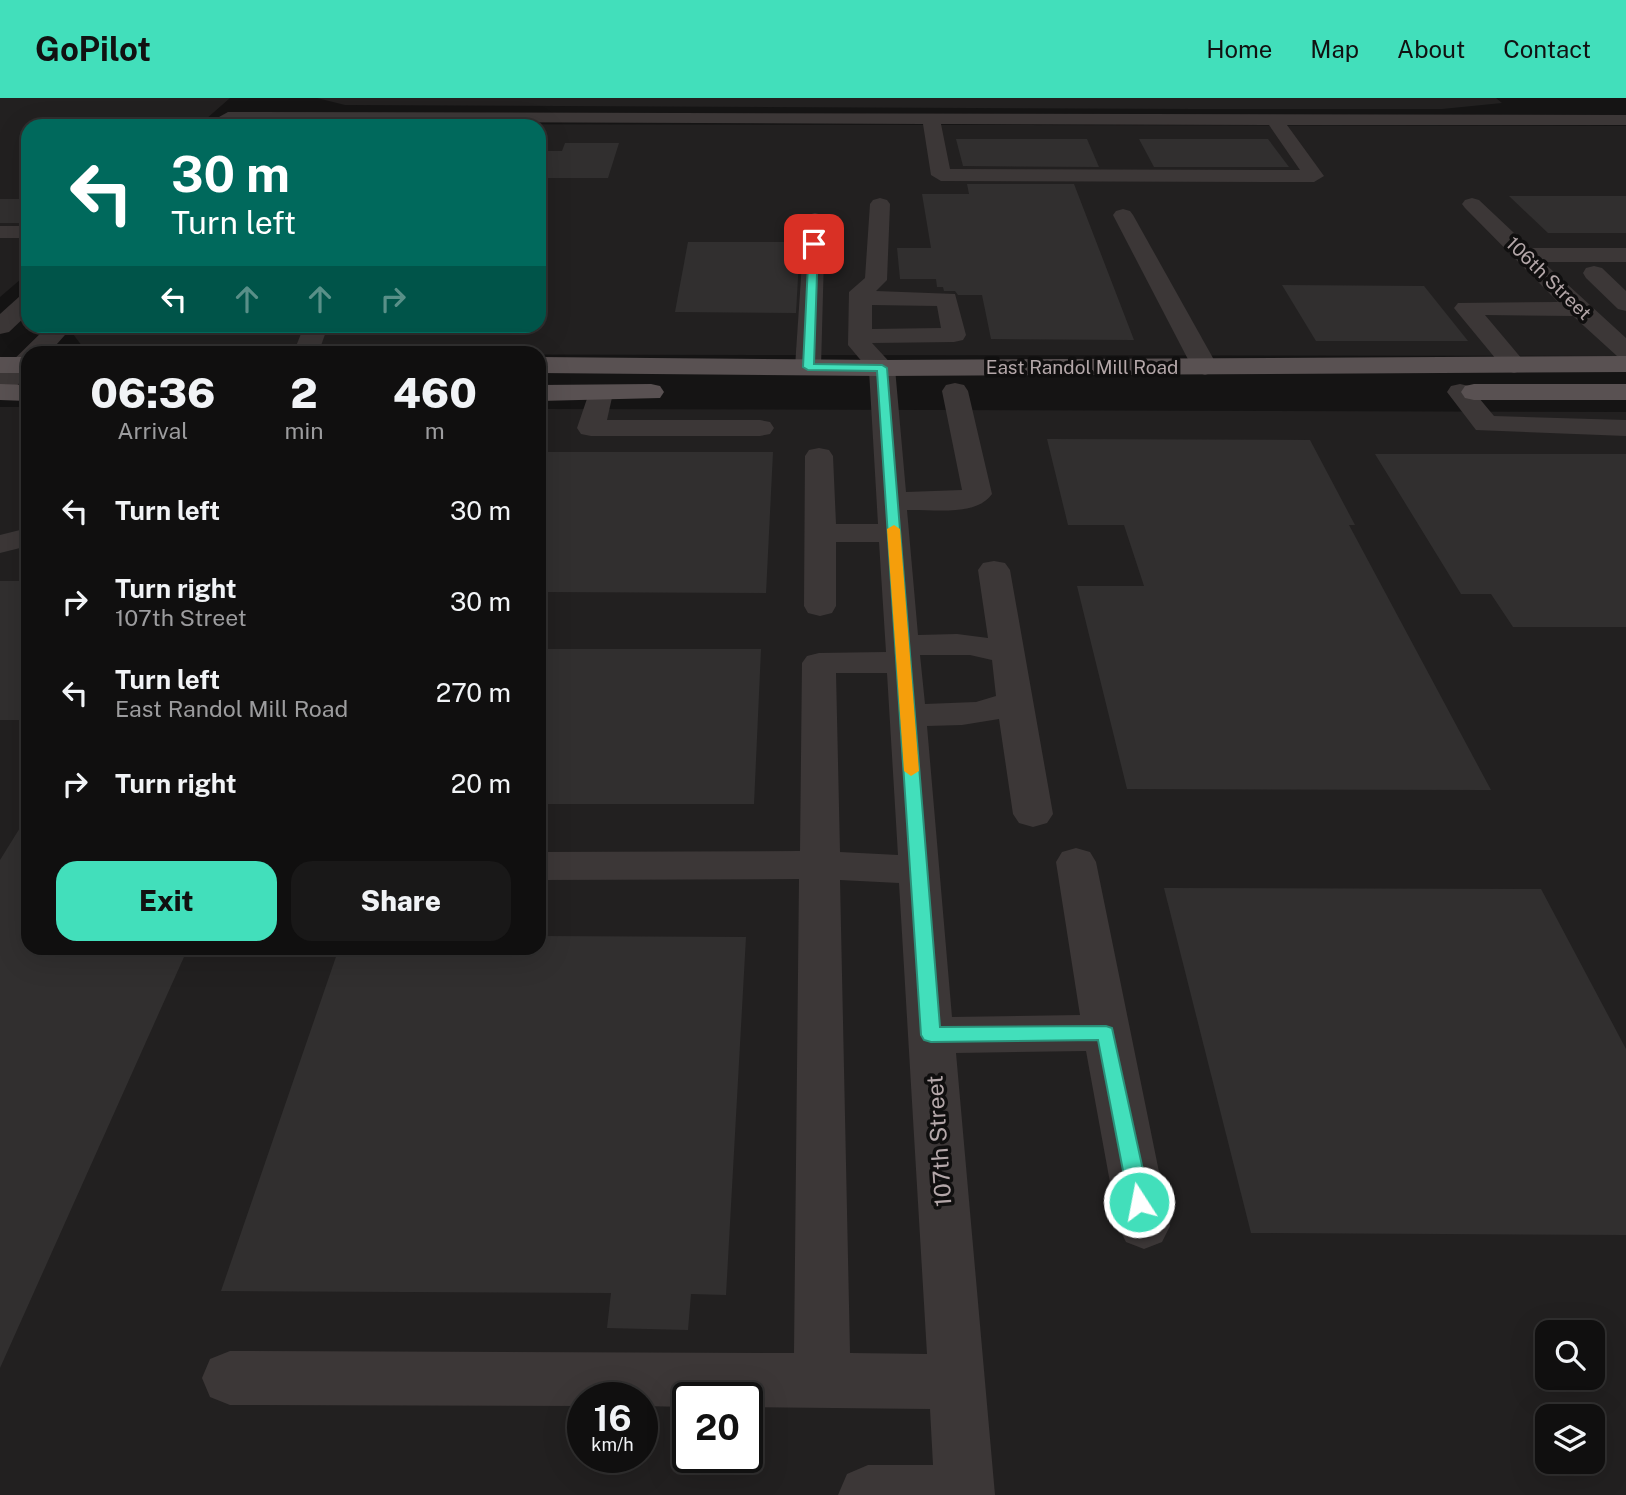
<!DOCTYPE html>
<html lang="en">
<head>
<meta charset="utf-8">
<style>
	body { margin:0; font-family:"Public Sans",sans-serif; background:#191818; color:#f1f3f6; height:100vh; display:flex; flex-direction:column; font-size:26px; white-space:nowrap }
	* { box-sizing:border-box; margin:0 }
	p { font-size:23px; color:#9c9c9e }
	.icon { flex:none; width:38px; height:38px; fill:none; stroke:currentColor; stroke-width:2; stroke-linecap:round; stroke-linejoin:round }
	.map { position:relative; flex:1; overflow:hidden }
	.sheet { position:absolute; left:21px; top:248px; width:525px; height:609px; display:flex; flex-direction:column; background:#100f0f; border-radius:21px; box-shadow:0 7px 28px #0002,0 0 0 2px #302f2f }
	.sheet>* { flex:none }
	.banner { position:absolute; left:21px; top:21px; width:525px; height:214px; border-radius:21px; box-shadow:0 7px 28px #0002,0 0 0 2px #302f2f; background:#00695c; color:#fff; overflow:hidden }
	.buttons { position:absolute; left:1535px; top:1222px; display:grid; gap:14px }
	.buttons a { display:grid; place-items:center; width:70px; height:70px; border-radius:14px; background:#100f0f; box-shadow:0 7px 28px #0002,0 0 0 2px #302f2f; font-size:35px }
	.speed { position:absolute; left:567px; top:1284px; display:flex; gap:14px; font-size:35px; font-weight:700; text-align:center }
	.speed>* { display:grid; place-content:center; width:91px; height:91px; border-radius:50%; background:#100f0f; box-shadow:0 7px 28px #0002,0 0 0 2px #302f2f; line-height:1 }
	.speed small { font-size:18px; font-weight:400 }
	.speed .limit { border:4px solid #111; border-radius:10px; background:#fff; color:#111 }
	.pin { position:absolute; display:grid; place-items:center; width:60px; height:60px; color:#fff; margin:-30px; border-radius:14px; box-shadow:0 4px 10px #0006 }
	.me { position:absolute; width:77px; margin:-38px; rotate:349deg; stroke-linejoin:round; filter:drop-shadow(0 0 5px #0008) }
	.turn { display:flex; align-items:center; gap:24px; height:147px; padding:0 35px; font-size:32px }
	.turn .icon { width:91px; height:91px; stroke-width:2.5 }
	.turn b { display:block; font-size:49px; line-height:60px }
	.lanes { display:flex; align-items:center; height:66px; padding:0 35px; background:#0003; justify-content:center; gap:35px; direction:ltr }
	.lanes .off { opacity:.35 }
	.eta { display:flex; justify-content:space-evenly; align-items:center; height:119px; text-align:center }
	.eta b { font-size:42px; font-weight:800; line-height:49px }
	.primary-button { display:flex; gap:14px; margin-top:auto; padding:14px 35px }
	.primary-button a { flex:1; height:80px; border-radius:21px; background:#42dfbb; color:#111; font-size:28px; font-weight:800; line-height:80px; text-align:center }
	.primary-button a+a { background:#191818; color:#f1f3f6 }
	ul { padding:0; list-style:none }
	li { display:flex; align-items:center; gap:21px; height:91px; padding:0 35px }
	li div { flex:1 }
	li b { display:block; font-size:26px }
	li em { font-style:normal }
	header { display:flex; align-items:center; gap:42px; box-sizing:border-box; height:98px; padding:0 35px; background:#42dfbb; color:#111 }
	header strong { font-size:33px }
	nav { display:flex; gap:38px; margin-inline-start:auto; font-size:24px }
	.map>svg:first-child { display:block }
</style>
</head>
<body>
<header>
<strong>GoPilot</strong>
<nav><a>Home</a><a>Map</a><a>About</a><a>Contact</a></nav>
</header>
<div class="map">
<svg width="1626" height="1397" viewBox="0 0 1626 1397">
	<rect width="100%" height="100%" fill="#151414"/>
	<g fill="#222020" fill-rule="evenodd">
		<polygon points="0,0 230,0 198,28 28,28 28,175 0,199"/>
		<polygon points="317,0 1496,0 1502,5 1442,11 1196,11 345,7"/>
		<polygon points="267,26 1626,28 1626,258 88,256 73,236 81,228 539,228 539,28"/>
		<path d="M0,309H28V850H539V311L1626,314V1397H0ZM1547,1234H1592V1279H1547ZM583,1300H642V1360H583ZM688,1300H747V1360H688ZM1547,1318H1592V1363H1547Z"/>
	</g>
	<g fill="#312f2f">
		<polygon points="956,41 1087,41 1099,69 963,68"/>
		<polygon points="1139,41 1268,41 1289,69 1154,69"/>
		<polygon points="565,45 619,45 608,80 539,80 539,53 562,53"/>
		<polygon points="967,86 1074,86 1134,242 991,241 982,197 958,197 955,193 944,193 943,189 937,189 936,181 900,181 897,150 931,150 922,96 969,96"/>
		<polygon points="1509,98 1626,98 1626,135 1548,135"/>
		<rect x="0" y="101" width="28" height="24"/>
		<polygon points="688,144 800,144 796,215 675,214"/>
		<polygon points="1282,187 1424,188 1468,243 1316,243"/>
		<polygon points="1047,341 1310,342 1355,427 1349,427 1491,692 1127,691 1077,488 1144,488 1124,427 1068,427"/>
		<polygon points="539,354 773,354 766,495 539,494"/>
		<polygon points="1375,356 1626,356 1626,529 1513,529 1491,496 1461,496"/>
		<rect x="0" y="483" width="28" height="139"/>
		<polygon points="539,551 761,551 754,706 539,706"/>
		<polygon points="28,717 28,850 188,850 0,1270 0,762"/>
		<polygon points="1164,790 1541,791 1626,951 1626,1137 1251,1135"/>
		<polygon points="539,838 746,839 726,1197 691,1196 688,1232 607,1230 611,1195 221,1193 339,850 539,850"/>
	</g>
	<g fill="none" stroke-linecap="round" stroke-linejoin="round">
		<g fill="#3c3737" fill-rule="evenodd">
			<path d="M228,14L1626,17V27H1287L1324,78L1314,84L941,83L931,77L923,26L222,23L219,19ZM941,26L1269,27L1300,72L950,71Z"/>
			<path d="M880,100L887,102L890,106L887,182L876,193L955,196L966,237L963,242L954,244L872,245L895,270L906,394L962,392L942,293L946,287L955,285L964,287L968,293L992,396C976,419 932,411 907,412L918,537L957,536L988,540L978,472L983,465L994,463L1005,465L1010,472L1053,716L1047,725L1033,729L1019,725L1013,716L999,621L962,627L927,628L952,919L1080,917L1056,764L1062,754L1076,750L1090,754L1096,764L1170,1128L1162,1144L1144,1151L1126,1144L1118,1128L1086,953L956,955L995,1397H838L847,1376L868,1367H933L930,1311L747,1309V1300H688V1309L642,1308V1300H583V1308L230,1307L210,1299L202,1280L210,1261L230,1253L794,1255L799,781L539,782V754L800,753L802,565L807,558L819,555L886,554L879,444H836V508L832,515L820,518L808,515L804,508L805,358L809,352L819,350L829,352L833,358L836,426H878L869,272L848,247L849,194L865,180L870,106L873,102ZM872,207L937,208L941,230L872,231ZM920,557H970L992,562L996,598L976,604L925,606ZM836,575H887L898,757L840,754ZM840,782L899,785L927,1256L850,1255Z"/>
			<polygon points="1472,100 1479,102 1530,150 1626,150 1626,164 1543,164 1626,240 1626,260 1617,258 1573,218 1485,217 1527,267 1523,272 1514,275 1505,272 1458,215 1454,210 1458,205 1558,204 1465,110 1462,106 1465,102"/>
			<polygon points="1123,111 1130,113 1133,117 1218,269 1214,274 1205,277 1196,274 1192,269 1113,117 1116,113"/>
			<polygon points="815,115 822,117 825,121 821,269 817,274 808,277 799,274 795,269 805,121 808,117"/>
			<rect x="0" y="128" width="28" height="12"/>
			<polygon points="1594,168 1602,170 1626,193 1626,213 1618,211 1586,180 1583,175 1586,170"/>
			<polygon points="28,196 28,216 9,234 0,236 0,216 20,198"/>
			<polygon points="48,228 73,228 48,256 28,256 28,276 9,296 0,298 0,275"/>
			<polygon points="304,228 328,228 318,256 293,256"/>
			<polygon points="1460,286 1469,288 1494,318 1626,322 1626,338 1476,332 1447,294 1451,288"/>
			<polygon points="600,287 609,289 613,295 607,322 760,322 770,324 774,330 770,336 760,338 591,338 581,336 577,330 591,289"/>
			<polygon points="28,430 28,448 0,455 0,437"/>
		</g>
		<g fill="#595152" fill-rule="evenodd">
			<polygon points="1626,258 1626,274 882,278 539,275 539,259 882,262"/>
			<rect x="0" y="259" width="28" height="16"/>
			<polygon points="0,286 28,287 28,303 0,302"/>
			<polygon points="651,286 660,288 664,294 660,300 539,303 539,287"/>
			<polygon points="1474,286 1626,286 1626,302 1474,302 1465,300 1461,294 1465,288"/>
		</g>
	</g>
	<polygon fill="#42dfbb" stroke="#2b917a" stroke-width="2" points="814,143 818,146 814,266 882,267 887,270 940,929 1106,928 1112,930 1150,1104 1147,1110 1139,1113 1132,1110 1129,1104 1098,942 931,944 924,942 921,937 877,273 808,272 803,269 809,146"/>
	<polygon fill="#f59e0b" points="894,427 900,431 919,673 911,678 904,673 887,431"/>
	<g text-anchor="middle" stroke-width="7" stroke-linejoin="round" paint-order="stroke">
		<g font-size="19" fill="#b4a7a9" stroke="#100f0f">
			<text transform="translate(1549 180) rotate(44)" y="7">106th Street</text>
			<text x="1082" y="276">East Randol Mill Road</text>
		</g>
		<g font-size="23" fill="#b4a7a9" stroke="#100f0f">
			<text transform="translate(939 1043) rotate(-94)" y="8">107th Street</text>
		</g>
	</g>
</svg>
<div class="buttons">
<a><svg class="icon" aria-label="search" viewBox="0 0 24 24"><circle cx="10" cy="10" r="6"/><path d="M15 15l6 6"/></svg></a>
<a><svg class="icon" aria-label="layers" viewBox="0 0 24 24"><path d="M12 4l9 5-9 5-9-5zM3 14l9 5 9-5"/></svg></a>
</div>
<div class="speed"><div>16<small>km/h</small></div><div class="limit">20</div></div>
<div class="pin" style="left:814px;top:146px;background:#d93025"><svg class="icon" aria-label="arrive" viewBox="0 0 24 24"><path d="M6 21V4h12l-3 4 3 4H6"/></svg></div>
<svg class="me" style="left:1139px;top:1104px" viewBox="-20 -20 40 40"><circle r="17" fill="#42dfbb" stroke="#fff" stroke-width="3"/><path d="M0-11L8 9 0 5-8 9z" fill="#fff"/></svg>
<div class="banner">
<div class="turn"><svg class="icon" aria-label="left" viewBox="0 0 24 24"><path d="M17 20v-9H6M10 6l-5 5 5 5"/></svg><div><b>30 m</b>Turn left</div></div>
<div class="lanes"><svg class="icon" aria-label="left" viewBox="0 0 24 24"><path d="M17 20v-9H6M10 6l-5 5 5 5"/></svg><svg class="icon off" aria-label="ahead" viewBox="0 0 24 24"><path d="M12 20V5M6 11l6-6 6 6"/></svg><svg class="icon off" aria-label="ahead" viewBox="0 0 24 24"><path d="M12 20V5M6 11l6-6 6 6"/></svg><svg class="icon off" aria-label="right" viewBox="0 0 24 24"><path d="M7 20v-9h11M14 6l5 5-5 5"/></svg></div>
</div>
<section class="sheet">
<div class="eta">
<div><b>06:36</b><p>Arrival</p></div>
<div><b>2</b><p>min</p></div>
<div><b>460</b><p>m</p></div>
</div>
<ul>
<li><svg class="icon" aria-label="left" viewBox="0 0 24 24"><path d="M17 20v-9H6M10 6l-5 5 5 5"/></svg><div><b>Turn left</b></div><em>30 m</em></li>
<li><svg class="icon" aria-label="right" viewBox="0 0 24 24"><path d="M7 20v-9h11M14 6l5 5-5 5"/></svg><div><b>Turn right</b><p>107th Street</p></div><em>30 m</em></li>
<li><svg class="icon" aria-label="left" viewBox="0 0 24 24"><path d="M17 20v-9H6M10 6l-5 5 5 5"/></svg><div><b>Turn left</b><p>East Randol Mill Road</p></div><em>270 m</em></li>
<li><svg class="icon" aria-label="right" viewBox="0 0 24 24"><path d="M7 20v-9h11M14 6l5 5-5 5"/></svg><div><b>Turn right</b></div><em>20 m</em></li>
</ul>
<div class="primary-button"><a>Exit</a><a>Share</a></div>
</section>
</div>
</body>
</html>
